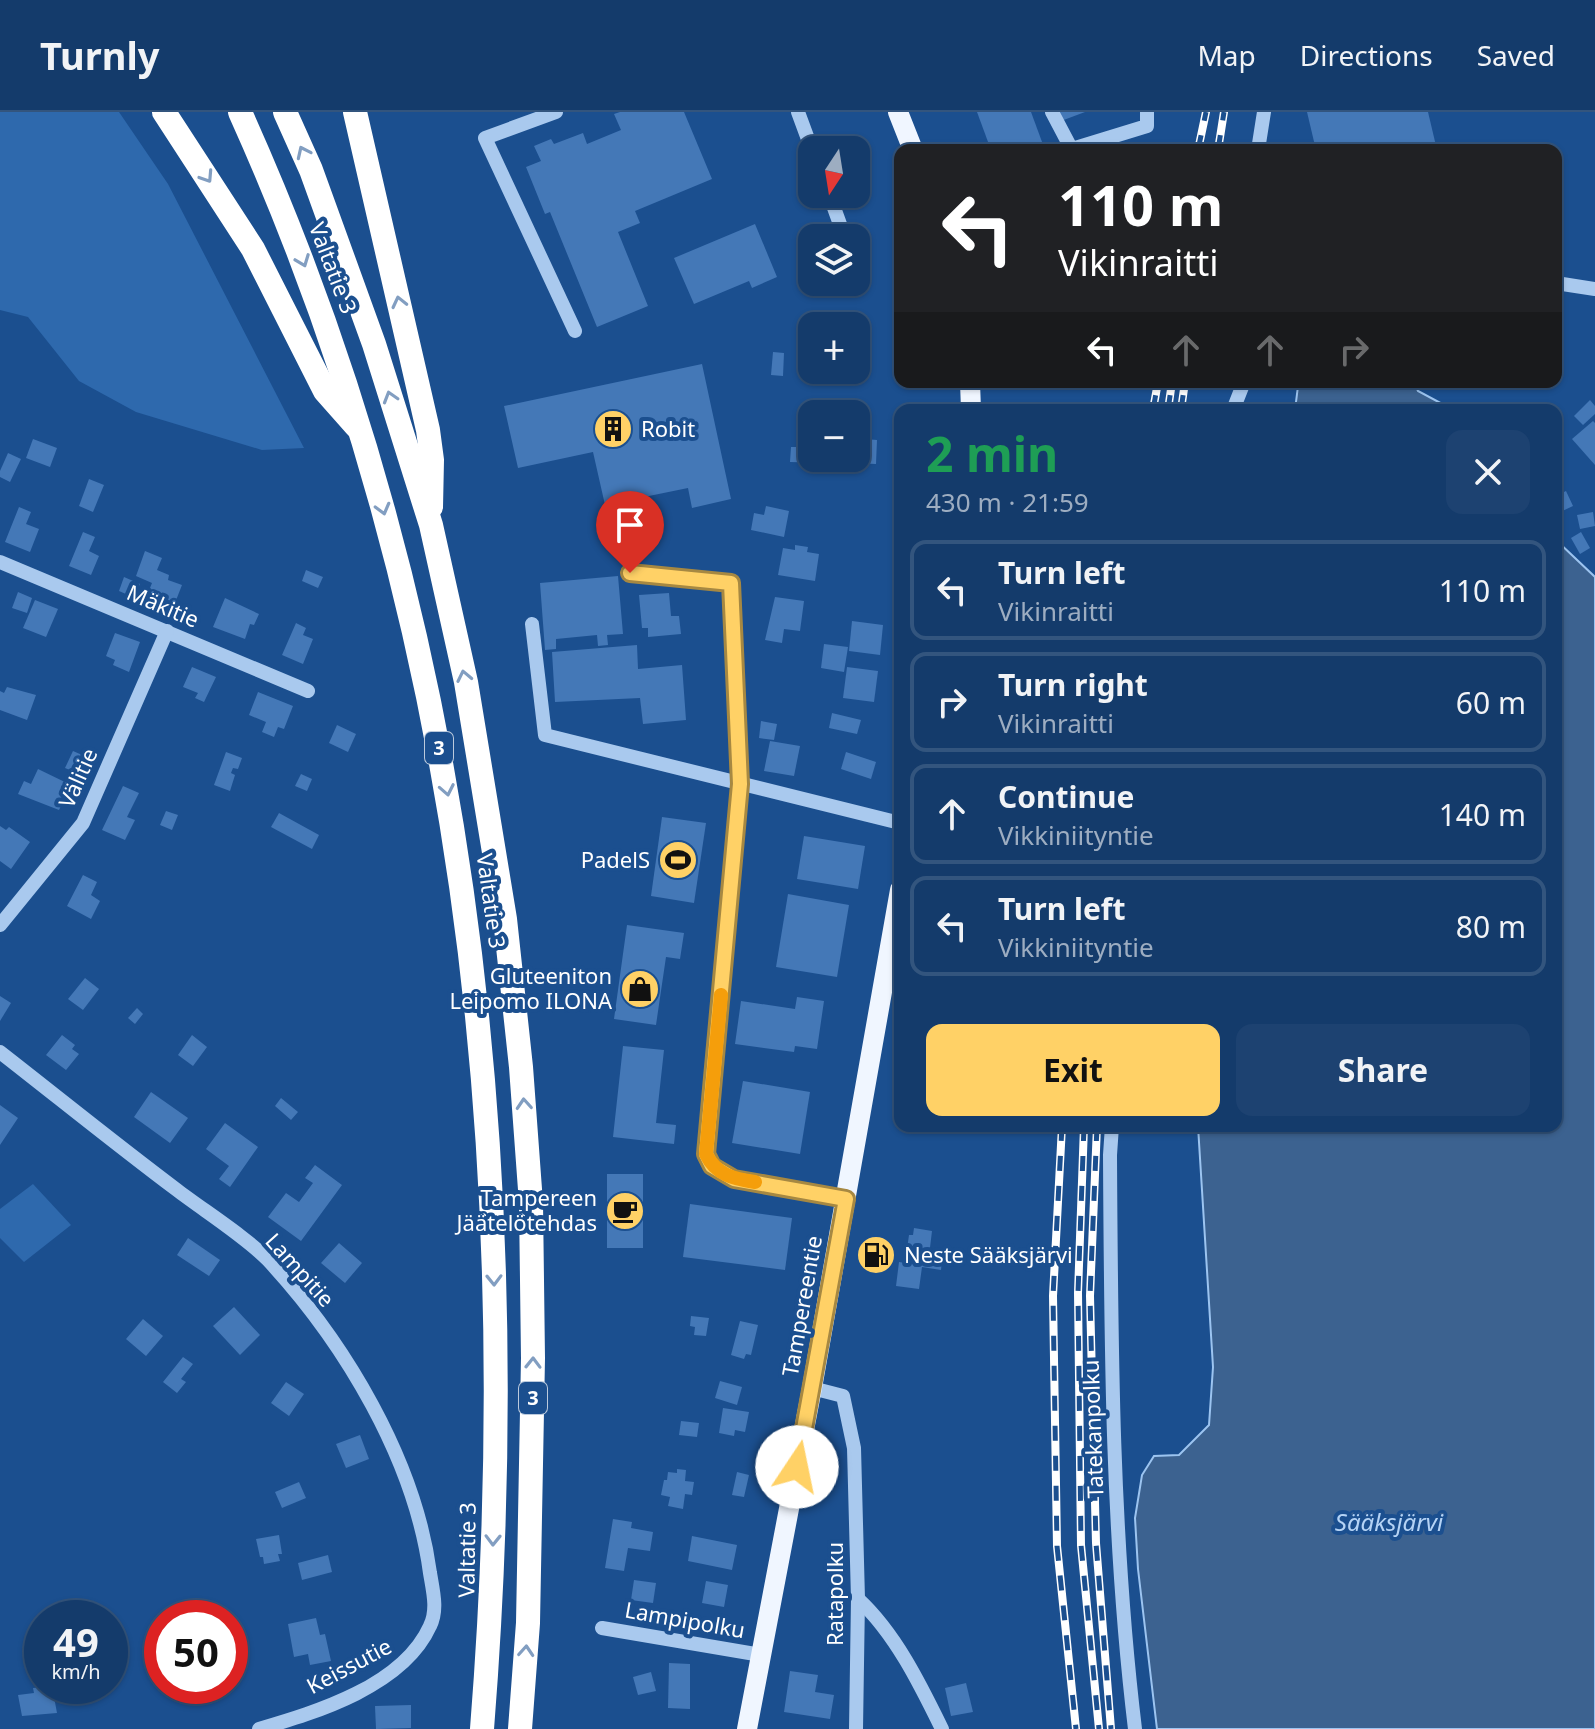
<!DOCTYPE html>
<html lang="en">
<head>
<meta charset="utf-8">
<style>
	body { margin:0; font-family:"Noto Sans",sans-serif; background:#1d4271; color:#f1f3f6; height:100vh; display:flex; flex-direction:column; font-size:30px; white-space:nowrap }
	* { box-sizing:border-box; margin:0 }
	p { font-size:26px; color:#9dadc1 }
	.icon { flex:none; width:44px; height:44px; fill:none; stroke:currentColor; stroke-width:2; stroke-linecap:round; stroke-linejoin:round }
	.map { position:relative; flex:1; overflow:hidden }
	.drawer { position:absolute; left:894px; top:292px; width:668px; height:728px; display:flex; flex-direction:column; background:#143b6b; border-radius:16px; box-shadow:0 2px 6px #0004,0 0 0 2px #33557e }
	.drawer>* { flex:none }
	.banner { position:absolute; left:894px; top:32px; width:668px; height:244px; border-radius:16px; box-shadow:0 2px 6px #0004,0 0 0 2px #33557e; background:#202124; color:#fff; overflow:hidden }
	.needle { width:52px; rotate:192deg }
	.tools { position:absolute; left:798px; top:24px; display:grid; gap:16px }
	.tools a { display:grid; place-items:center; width:72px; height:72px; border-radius:16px; background:#143b6b; box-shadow:0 2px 6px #0004,0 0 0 2px #33557e; font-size:40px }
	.speed { position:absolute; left:24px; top:1488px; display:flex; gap:16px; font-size:40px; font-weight:700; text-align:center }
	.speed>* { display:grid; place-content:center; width:104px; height:104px; border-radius:50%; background:#143b6b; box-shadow:0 2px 6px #0004,0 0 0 2px #33557e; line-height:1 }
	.speed small { font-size:20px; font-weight:400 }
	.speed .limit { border:12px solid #d22; background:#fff; color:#111 }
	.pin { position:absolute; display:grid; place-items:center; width:68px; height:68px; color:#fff; margin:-82px -34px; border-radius:50% 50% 50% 0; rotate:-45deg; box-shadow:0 0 8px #0007 }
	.pin .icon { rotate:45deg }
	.me { position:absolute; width:88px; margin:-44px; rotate:11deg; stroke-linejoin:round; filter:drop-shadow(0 0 6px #0008) }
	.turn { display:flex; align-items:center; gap:28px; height:168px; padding:0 32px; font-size:36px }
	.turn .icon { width:104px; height:104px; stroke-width:2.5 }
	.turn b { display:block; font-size:56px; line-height:68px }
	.lanes { display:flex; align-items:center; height:76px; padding:0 32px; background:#0003; justify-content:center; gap:40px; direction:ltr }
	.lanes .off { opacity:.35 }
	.round { display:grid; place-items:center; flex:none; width:84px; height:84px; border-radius:16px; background:#1d4271 }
	.overview { display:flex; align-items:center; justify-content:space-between; height:136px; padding:0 32px }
	h1 { font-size:48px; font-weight:700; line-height:60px; color:#1e9e55 }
	.button { display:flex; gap:16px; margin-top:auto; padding:16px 32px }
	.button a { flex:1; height:92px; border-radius:16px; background:#ffd166; color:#111; font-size:32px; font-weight:700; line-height:92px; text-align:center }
	.button a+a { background:#1d4271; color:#f1f3f6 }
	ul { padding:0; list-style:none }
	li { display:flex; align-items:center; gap:24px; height:100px; margin:0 16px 12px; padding:0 16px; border:4px solid #33557e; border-radius:16px }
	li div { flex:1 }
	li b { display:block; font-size:30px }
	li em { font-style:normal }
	header { display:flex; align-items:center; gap:48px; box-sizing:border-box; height:112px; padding:0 40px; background:#143b6b; border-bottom:2px solid #33557e }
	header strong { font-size:38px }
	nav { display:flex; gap:44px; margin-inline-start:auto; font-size:28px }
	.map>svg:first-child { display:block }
</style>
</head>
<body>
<header>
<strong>Turnly</strong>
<nav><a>Map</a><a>Directions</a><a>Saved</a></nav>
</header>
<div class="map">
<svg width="1595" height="1617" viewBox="0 0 1595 1617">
	<rect width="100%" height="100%" fill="#1b4f8f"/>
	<g fill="#2e69ad">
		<polygon points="0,0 119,0 168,72 304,336 262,338 136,300 79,269 28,205 0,198"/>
		<polygon points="33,1072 71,1113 24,1150 0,1126 0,1097"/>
	</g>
	<g fill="#3c6290" stroke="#9cc4f0" stroke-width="2">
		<polygon points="1305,270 1414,270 1418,279 1448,295 1449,298 1295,298 1298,274"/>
		<polygon points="1556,428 1595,465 1595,1617 1157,1617 1138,1457 1135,1406 1142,1363 1154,1344 1179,1343 1209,1313 1213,1255 1198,1014 1556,1014"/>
	</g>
	<g fill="#4478b7">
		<polygon points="620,0 684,0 712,67 635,99 640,111 618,120 648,194 597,215 550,100 545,102 526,55 541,49 534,34 551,27 554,32 583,21 587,32 621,18 614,2"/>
		<polygon points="977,0 1031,0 1045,38 991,38"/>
		<polygon points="1058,0 1085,0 1061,9"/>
		<polygon points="1307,0 1428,0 1437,38 1316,38"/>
		<polygon points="755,112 777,165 752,176 749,169 694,192 674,146"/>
		<polygon points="773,240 784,241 783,264 771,263"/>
		<polygon points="702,252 731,387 692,396 688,376 605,393 593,340 518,356 504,294"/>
		<polygon points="825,258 851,258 851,268 825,269"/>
		<polygon points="1590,288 1595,294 1595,302 1583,313 1574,304"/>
		<polygon points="1047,290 1067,292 1066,298 1046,298"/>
		<polygon points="1593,309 1595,311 1595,353 1572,327"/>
		<polygon points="856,322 865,322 865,327 877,328 876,352 850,351 850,346 856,346"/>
		<polygon points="33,327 57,336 50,355 26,346"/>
		<polygon points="791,335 812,335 812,346 823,346 823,351 790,350"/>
		<polygon points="8,341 21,347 10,370 0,365 0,359"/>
		<polygon points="89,367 104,373 93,400 79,394"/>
		<polygon points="1566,379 1573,394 1556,402 1556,384"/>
		<polygon points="766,394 789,399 784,425 751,418 754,401 764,403"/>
		<polygon points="19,395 31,400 26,412 39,417 30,440 5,430"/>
		<polygon points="1593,400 1595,414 1580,417 1577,403"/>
		<polygon points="83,420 95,425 89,439 99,444 91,463 69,454"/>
		<polygon points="1581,420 1590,436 1580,442 1571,426"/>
		<polygon points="795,433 808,435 807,440 819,442 815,469 778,463 783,436 795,438"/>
		<polygon points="145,439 162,446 157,458 169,463 168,468 182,473 173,496 146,486 152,471 136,464"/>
		<polygon points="306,458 323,465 318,476 302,469"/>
		<polygon points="618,464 623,522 607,523 608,533 598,534 597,523 556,527 556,537 545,538 540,471"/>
		<polygon points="124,465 140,472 135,486 119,479"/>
		<polygon points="18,480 32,486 27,501 12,496"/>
		<polygon points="669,481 671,504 679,504 681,522 648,525 648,516 642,516 639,483"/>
		<polygon points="775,485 804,489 800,519 784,517 782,531 765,528"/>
		<polygon points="225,486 259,502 254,513 250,512 245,527 213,515"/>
		<polygon points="35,488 58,497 46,525 23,516"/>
		<polygon points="852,509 883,513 880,543 849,539"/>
		<polygon points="296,511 306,516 303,523 313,527 303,552 282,543"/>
		<polygon points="115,521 140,530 129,560 113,553 115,548 106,544"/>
		<polygon points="824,532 848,535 844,560 821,556"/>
		<polygon points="637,533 638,557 682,553 686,608 643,612 640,586 555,590 552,540"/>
		<polygon points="192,555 216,565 204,590 195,586 198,581 183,575"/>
		<polygon points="847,555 878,559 874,590 843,586"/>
		<polygon points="7,575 36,583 27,608 0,598 0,579 4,581"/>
		<polygon points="258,580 293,594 284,617 278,615 274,625 262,620 266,610 249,603"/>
		<polygon points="832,601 861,608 857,622 829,616"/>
		<polygon points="761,609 777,612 774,628 759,626"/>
		<polygon points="337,613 356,622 348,640 329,631"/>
		<polygon points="770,629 800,634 794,664 764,659"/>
		<polygon points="73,639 89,646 82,663 65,656"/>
		<polygon points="226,640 242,646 238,657 233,656 231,661 235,663 230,679 214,673"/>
		<polygon points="846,640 876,650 871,667 841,657"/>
		<polygon points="38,657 71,673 59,698 18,682 24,669 31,672"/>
		<polygon points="301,662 312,667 307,679 295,674"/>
		<polygon points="123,674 139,681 127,705 135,708 125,728 102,718"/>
		<polygon points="166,699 178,703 172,718 160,713"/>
		<polygon points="279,701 319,723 312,737 271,715"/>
		<polygon points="662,705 706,711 694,791 651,784"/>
		<polygon points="0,714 6,718 9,715 30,730 11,757 0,749"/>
		<polygon points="804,724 865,734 858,777 797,767"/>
		<polygon points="83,763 97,770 91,783 100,789 91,807 67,794"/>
		<polygon points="788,782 849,793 837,865 776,855"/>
		<polygon points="627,813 684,821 680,847 666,845 656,913 614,907"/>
		<polygon points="85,866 99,877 83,898 68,887"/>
		<polygon points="0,884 11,891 0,909"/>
		<polygon points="797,885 824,889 817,937 795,934 794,940 735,932 741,889 795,897"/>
		<polygon points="137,896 143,902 135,912 128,906"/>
		<polygon points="62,923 75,933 72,937 79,942 66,958 46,943"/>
		<polygon points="192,923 207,935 193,954 178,943"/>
		<polygon points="623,934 664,938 656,1011 676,1013 674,1032 613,1025"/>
		<polygon points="743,969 810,980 800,1042 732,1031"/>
		<polygon points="151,980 188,1006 170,1031 134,1005"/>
		<polygon points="281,986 298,1000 291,1008 275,994"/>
		<polygon points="0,993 18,1006 0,1033"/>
		<polygon points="225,1011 258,1035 230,1075 219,1067 229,1054 206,1037"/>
		<polygon points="315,1053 342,1073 301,1129 268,1105 286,1081 299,1090 313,1071 305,1066"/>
		<rect x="607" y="1062" width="36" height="74"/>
		<polygon points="690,1092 792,1106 785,1158 683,1145"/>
		<polygon points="914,1116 932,1119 929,1144 942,1146 941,1158 922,1155 919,1177 896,1174 899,1150 905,1151 909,1123 913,1123"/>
		<polygon points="188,1126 220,1148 209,1164 177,1143"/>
		<polygon points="339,1131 362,1151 345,1171 321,1151"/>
		<polygon points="234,1195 260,1223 240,1243 213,1214"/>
		<polygon points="691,1204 709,1206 706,1224 694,1223 695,1215 690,1214"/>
		<polygon points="143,1207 163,1224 146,1244 126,1227"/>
		<polygon points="740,1209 758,1213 751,1243 746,1242 744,1247 731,1243"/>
		<polygon points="183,1245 193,1252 181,1267 186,1270 177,1281 163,1270"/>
		<polygon points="720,1269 742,1275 737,1293 715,1286"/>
		<polygon points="286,1270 304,1282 289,1304 271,1291"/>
		<polygon points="723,1296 749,1300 745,1320 735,1318 734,1324 719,1321"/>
		<polygon points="681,1309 699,1311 697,1325 679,1323"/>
		<polygon points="360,1323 369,1347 346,1356 336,1332"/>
		<polygon points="677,1357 686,1358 685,1369 694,1370 692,1383 685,1382 683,1397 668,1394 670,1385 661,1383 664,1368 667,1368 668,1360 677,1361"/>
		<polygon points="737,1360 749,1363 744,1385 732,1383"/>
		<polygon points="299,1370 306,1386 282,1396 275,1380"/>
		<polygon points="613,1407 632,1410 631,1416 653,1420 650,1439 628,1436 624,1459 605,1456"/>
		<polygon points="279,1423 282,1442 278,1442 280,1449 264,1452 263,1445 260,1445 256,1427"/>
		<polygon points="692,1424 737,1433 732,1458 688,1449"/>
		<polygon points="328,1443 332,1460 302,1468 298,1451"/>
		<polygon points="634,1468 656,1471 653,1491 631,1488"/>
		<polygon points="706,1469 728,1473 724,1495 702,1491"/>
		<polygon points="316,1506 320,1523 325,1522 331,1549 310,1553 308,1542 294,1545 288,1512"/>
		<polygon points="669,1551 690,1552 690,1597 668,1596"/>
		<polygon points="790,1559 818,1563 815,1580 834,1583 830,1607 784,1600"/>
		<polygon points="651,1560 656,1579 638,1583 633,1565"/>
		<polygon points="966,1571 973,1600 951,1604 945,1576"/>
		<polygon points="52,1574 57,1601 22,1604 18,1583 34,1581 33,1576"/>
		<polygon points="411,1593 411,1616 376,1617 375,1594"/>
	</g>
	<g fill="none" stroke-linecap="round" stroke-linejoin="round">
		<g stroke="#a9c9ee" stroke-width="14">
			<polyline points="556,0 485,26 575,219"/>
			<polyline points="798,0 812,38"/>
			<polyline points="1052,0 1072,38"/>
			<polyline points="1072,37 1147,14 1147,0"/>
			<polyline points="1258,38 1264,0"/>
			<polyline points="829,82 845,126"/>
			<polyline points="1556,171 1595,177"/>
			<polyline points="1233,298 1244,270"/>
			<polyline points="0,450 308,579"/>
			<polyline points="630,461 731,471 740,672 706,1042 712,1054 734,1067 846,1087"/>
			<polyline points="532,512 545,623 900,711"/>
			<polyline points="0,813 83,711 167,519"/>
			<path d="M0,940C59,986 117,1033 177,1078C203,1098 246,1125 268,1148C345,1231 415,1348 430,1461C433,1479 438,1498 430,1514C403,1574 317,1600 259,1617"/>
			<path d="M1112,1014L1110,1043C1111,1235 1112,1427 1135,1617"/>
			<polyline points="812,1276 843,1284 854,1336 858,1487 856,1617"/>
			<path d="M858,1487C895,1521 920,1572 942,1617"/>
			<polyline points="602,1516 761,1543"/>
		</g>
		<g stroke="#f0f6ff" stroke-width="20">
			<polyline points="898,0 913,38"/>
			<polyline points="970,270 971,298"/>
			<polyline points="747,1617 812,1276 900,778"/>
		</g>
		<g stroke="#fff" stroke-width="24">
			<polyline points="164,0 253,137 325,279 356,314"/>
			<path d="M240,0C470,510 526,1064 482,1617"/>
			<polyline points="285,0 311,58 374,232 431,413 466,570 505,807 521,955 531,1091 533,1246 528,1511 520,1617"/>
			<polyline points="355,0 428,318 432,348 431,395"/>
		</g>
		<g stroke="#fff" stroke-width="8">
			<g id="rail">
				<polyline points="1198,38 1206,0"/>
				<polyline points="1218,38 1224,0"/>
				<polyline points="1153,298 1158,270"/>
				<polyline points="1168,298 1172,270"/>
				<polyline points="1181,298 1185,270"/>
				<polyline points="1062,1014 1053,1184 1057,1434 1076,1617"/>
				<polyline points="1084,1014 1078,1181 1081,1433 1099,1617"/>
				<polyline points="1097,1014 1090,1184 1096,1431 1111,1617"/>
			</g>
		</g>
		<use href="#rail" stroke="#1b4f8f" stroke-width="5" stroke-dasharray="15" stroke-linecap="butt"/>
	</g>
	<defs><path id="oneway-chevron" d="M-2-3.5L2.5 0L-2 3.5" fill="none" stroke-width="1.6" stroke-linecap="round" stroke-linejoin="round" transform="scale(2)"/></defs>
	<g stroke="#829ec1">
		<use href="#oneway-chevron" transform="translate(303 40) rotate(-115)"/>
		<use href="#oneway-chevron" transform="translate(207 65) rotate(57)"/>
		<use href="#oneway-chevron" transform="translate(303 149) rotate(69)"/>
		<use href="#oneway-chevron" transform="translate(399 190) rotate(-103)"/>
		<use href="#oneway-chevron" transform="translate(390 285) rotate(-107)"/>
		<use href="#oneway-chevron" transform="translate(383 397) rotate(75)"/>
		<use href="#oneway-chevron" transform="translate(464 564) rotate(-102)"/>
		<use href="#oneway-chevron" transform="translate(447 678) rotate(79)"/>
		<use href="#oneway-chevron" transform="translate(524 992) rotate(-94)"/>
		<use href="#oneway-chevron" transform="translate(494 1168) rotate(89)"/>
		<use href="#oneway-chevron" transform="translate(533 1251) rotate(-89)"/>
		<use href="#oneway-chevron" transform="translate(493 1428) rotate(91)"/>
		<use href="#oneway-chevron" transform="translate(526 1539) rotate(-86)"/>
	</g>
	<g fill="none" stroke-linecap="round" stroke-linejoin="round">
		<g stroke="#a68842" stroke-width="20">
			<polyline id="route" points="630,461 731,471 740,672 706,1042 712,1054 734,1067 846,1087 797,1355"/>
		</g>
		<use href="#route" stroke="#ffd166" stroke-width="14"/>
		<path stroke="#f59e0b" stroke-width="14" d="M721,883L706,1042C716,1063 734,1067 755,1070"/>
	</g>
	<defs>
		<g id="building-disc" transform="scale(2)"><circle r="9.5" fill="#ffd166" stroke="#1b4f8f"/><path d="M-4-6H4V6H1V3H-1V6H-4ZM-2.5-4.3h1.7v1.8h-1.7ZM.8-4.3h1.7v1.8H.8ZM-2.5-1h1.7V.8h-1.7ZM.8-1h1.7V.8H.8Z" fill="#111"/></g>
		<g id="stadium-disc" transform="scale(2)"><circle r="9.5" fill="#ffd166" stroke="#1b4f8f"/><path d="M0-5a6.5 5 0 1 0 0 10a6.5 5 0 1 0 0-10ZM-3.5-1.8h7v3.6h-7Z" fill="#111"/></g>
		<g id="shop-disc" transform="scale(2)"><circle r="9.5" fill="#ffd166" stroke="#1b4f8f"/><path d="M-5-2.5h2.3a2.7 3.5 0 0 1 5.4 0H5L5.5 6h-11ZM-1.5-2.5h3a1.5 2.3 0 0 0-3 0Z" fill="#111"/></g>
		<g id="cafe-disc" transform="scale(2)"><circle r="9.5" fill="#ffd166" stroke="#1b4f8f"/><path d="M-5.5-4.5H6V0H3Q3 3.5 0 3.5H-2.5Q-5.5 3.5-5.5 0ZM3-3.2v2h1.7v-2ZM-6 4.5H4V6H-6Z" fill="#111"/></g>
		<g id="fuel-disc" transform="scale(2)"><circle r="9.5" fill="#ffd166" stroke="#1b4f8f"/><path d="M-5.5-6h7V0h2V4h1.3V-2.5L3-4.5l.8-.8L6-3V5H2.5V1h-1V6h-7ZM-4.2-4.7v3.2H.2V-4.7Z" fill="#111"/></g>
	</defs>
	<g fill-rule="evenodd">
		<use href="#building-disc" x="613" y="317"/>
		<use href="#stadium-disc" x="678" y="748"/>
		<use href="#shop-disc" x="640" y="877"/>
		<use href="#cafe-disc" x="625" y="1099"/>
		<use href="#fuel-disc" x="876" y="1143"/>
	</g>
	<g text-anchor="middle" stroke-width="8" stroke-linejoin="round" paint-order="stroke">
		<g fill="#1b4f8f" stroke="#bbcadd" stroke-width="2">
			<rect x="425" y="620" width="28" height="32" rx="6"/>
			<rect x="519" y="1270" width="28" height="32" rx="6"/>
		</g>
		<g font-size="20" font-weight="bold" fill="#fff">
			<text x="439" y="643">3</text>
			<text x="533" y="1293">3</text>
		</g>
		<g font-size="22" fill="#fff" stroke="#1b4f8f">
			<text transform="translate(333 156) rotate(69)" y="8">Valtatie 3</text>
			<text transform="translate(163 494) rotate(23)" y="8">Mäkitie</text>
			<text transform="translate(78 666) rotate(-66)" y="8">Välitie</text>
			<text transform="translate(491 789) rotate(82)" y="8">Valtatie 3</text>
			<text transform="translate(300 1158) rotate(48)" y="8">Lampitie</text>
			<text transform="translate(802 1194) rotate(-80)" y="8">Tampereentie</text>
			<text transform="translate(1093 1317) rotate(-92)" y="8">Tatekanpolku</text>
			<text transform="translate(467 1438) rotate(-89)" y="8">Valtatie 3</text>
			<text transform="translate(835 1482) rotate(-90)" y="8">Ratapolku</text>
			<text transform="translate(685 1508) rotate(10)" y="8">Lampipolku</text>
			<text transform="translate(349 1554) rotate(-28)" y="8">Keissutie</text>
		</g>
		<g font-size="22" fill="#fff" stroke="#1b4f8f" text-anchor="end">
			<text x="641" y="325" text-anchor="start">Robit</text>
			<text x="650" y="756">PadelS</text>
			<text x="612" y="872">Gluteeniton<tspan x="612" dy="25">Leipomo ILONA</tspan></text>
			<text x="597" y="1094">Tampereen<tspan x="597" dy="25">Jäätelötehdas</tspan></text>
			<text x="904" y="1151" text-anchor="start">Neste Sääksjärvi</text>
		</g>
		<g font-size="24" font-style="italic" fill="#b5d3f5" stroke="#1b4f8f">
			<text x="1389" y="1419">Sääksjärvi</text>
		</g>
	</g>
</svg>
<div class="tools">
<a><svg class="needle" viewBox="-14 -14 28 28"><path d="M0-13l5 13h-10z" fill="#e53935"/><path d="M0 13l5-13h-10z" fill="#9dadc1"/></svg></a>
<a><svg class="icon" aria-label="layers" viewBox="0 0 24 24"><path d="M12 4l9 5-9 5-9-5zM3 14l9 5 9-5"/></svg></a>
<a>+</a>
<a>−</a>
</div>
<div class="speed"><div>49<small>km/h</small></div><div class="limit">50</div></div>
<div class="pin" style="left:630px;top:461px;background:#d93025"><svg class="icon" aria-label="arrive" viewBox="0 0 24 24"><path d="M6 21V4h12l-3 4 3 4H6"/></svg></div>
<svg class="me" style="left:797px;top:1355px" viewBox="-20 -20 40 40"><circle r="19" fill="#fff"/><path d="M0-13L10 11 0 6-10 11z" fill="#ffd166"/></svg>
<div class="banner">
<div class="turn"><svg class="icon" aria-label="left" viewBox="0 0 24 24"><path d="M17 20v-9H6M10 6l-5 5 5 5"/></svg><div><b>110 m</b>Vikinraitti</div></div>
<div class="lanes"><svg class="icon" aria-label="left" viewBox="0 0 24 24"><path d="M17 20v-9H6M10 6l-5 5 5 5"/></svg><svg class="icon off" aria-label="ahead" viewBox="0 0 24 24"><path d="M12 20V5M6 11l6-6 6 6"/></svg><svg class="icon off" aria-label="ahead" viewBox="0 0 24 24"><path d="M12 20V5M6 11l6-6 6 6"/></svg><svg class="icon off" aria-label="right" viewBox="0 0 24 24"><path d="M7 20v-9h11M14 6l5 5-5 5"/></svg></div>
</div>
<section class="drawer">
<div class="overview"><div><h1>2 min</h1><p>430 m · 21:59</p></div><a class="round"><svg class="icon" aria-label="close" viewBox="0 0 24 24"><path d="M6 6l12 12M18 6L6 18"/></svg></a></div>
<ul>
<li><svg class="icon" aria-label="left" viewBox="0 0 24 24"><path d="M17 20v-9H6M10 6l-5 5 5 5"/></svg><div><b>Turn left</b><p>Vikinraitti</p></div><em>110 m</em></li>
<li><svg class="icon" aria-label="right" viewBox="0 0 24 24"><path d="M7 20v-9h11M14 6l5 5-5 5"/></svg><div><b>Turn right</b><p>Vikinraitti</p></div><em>60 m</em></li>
<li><svg class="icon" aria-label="ahead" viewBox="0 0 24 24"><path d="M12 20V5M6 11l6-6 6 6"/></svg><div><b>Continue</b><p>Vikkiniityntie</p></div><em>140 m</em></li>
<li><svg class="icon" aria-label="left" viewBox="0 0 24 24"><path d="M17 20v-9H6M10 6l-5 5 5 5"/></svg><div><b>Turn left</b><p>Vikkiniityntie</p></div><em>80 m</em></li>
</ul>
<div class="button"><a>Exit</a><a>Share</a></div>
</section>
</div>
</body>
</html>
